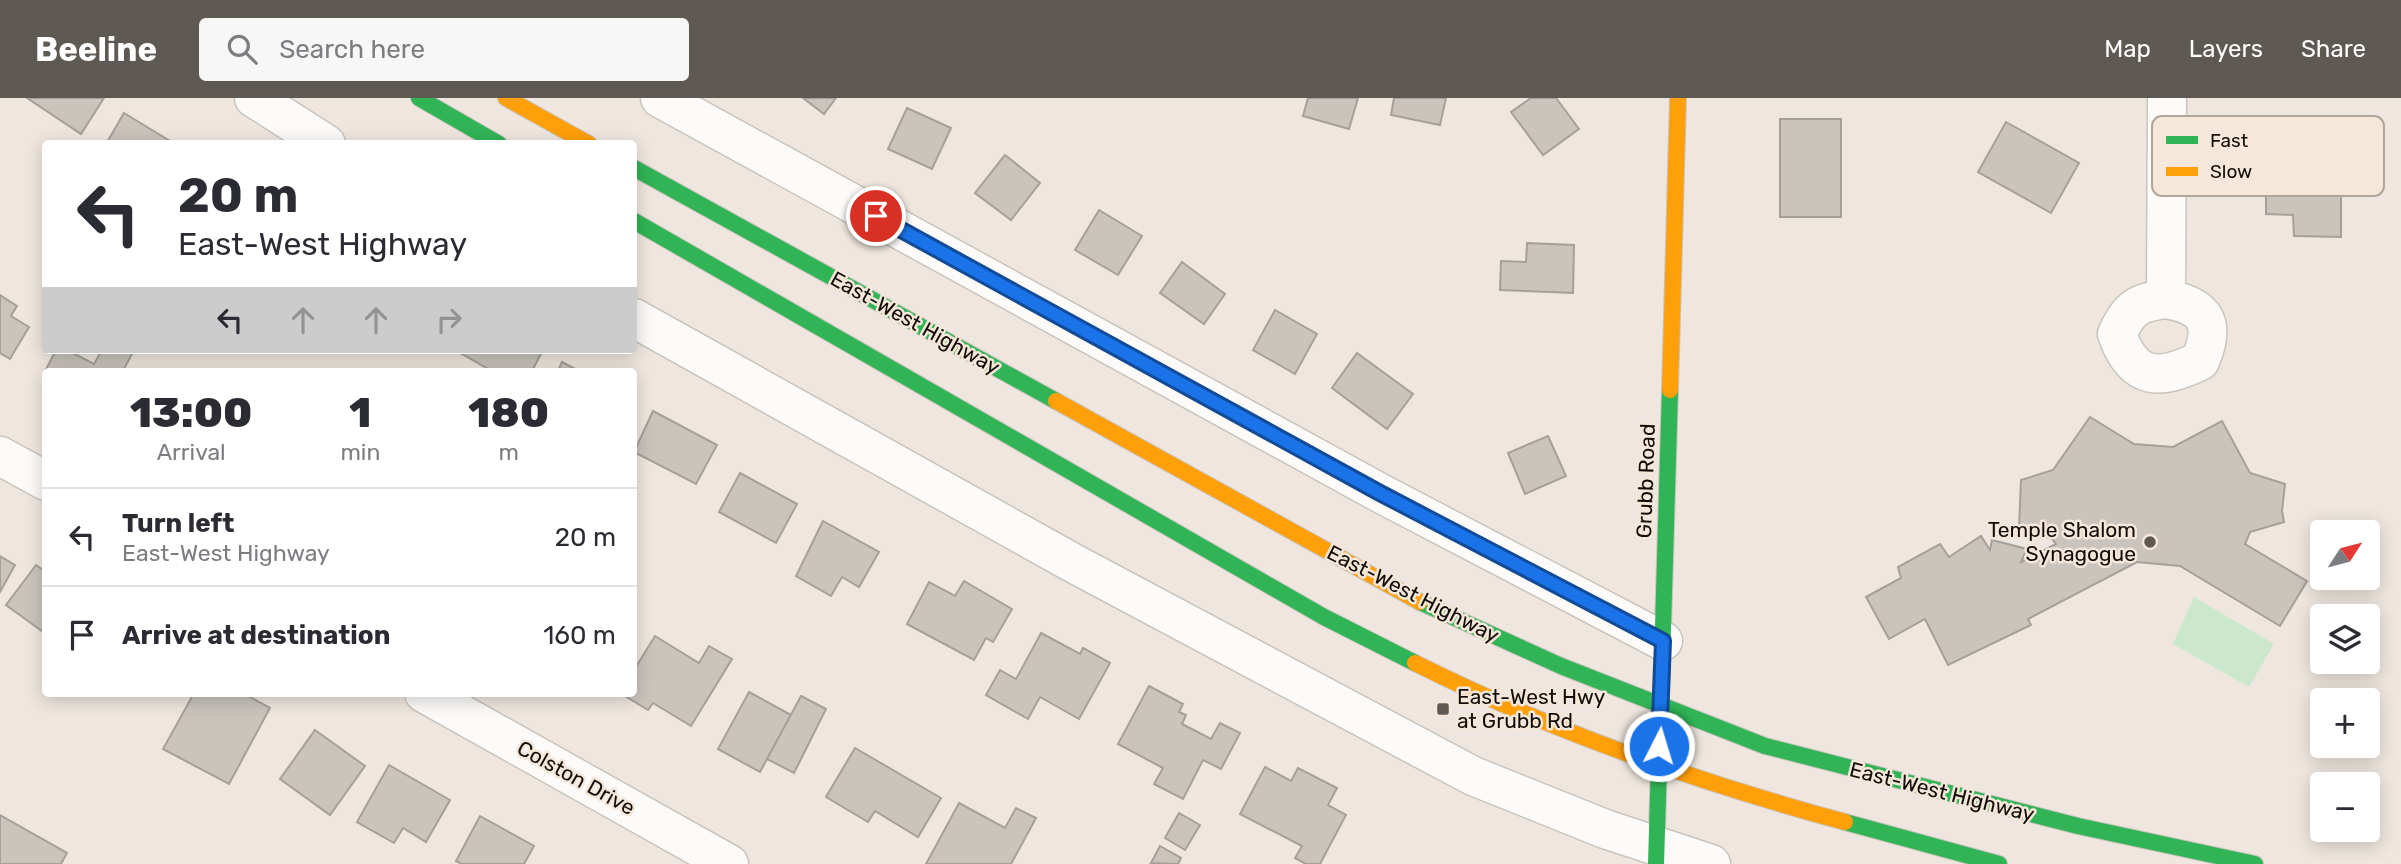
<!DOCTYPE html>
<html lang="en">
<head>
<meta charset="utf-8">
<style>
	body { margin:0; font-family:Rubik,sans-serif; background:#f7f7f7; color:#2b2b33; height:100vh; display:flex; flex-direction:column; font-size:26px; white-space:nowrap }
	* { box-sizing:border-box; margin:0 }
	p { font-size:23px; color:#7c7c81 }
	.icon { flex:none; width:38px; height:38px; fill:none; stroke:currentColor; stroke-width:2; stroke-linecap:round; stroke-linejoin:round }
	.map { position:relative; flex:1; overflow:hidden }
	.side { position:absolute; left:42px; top:270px; width:595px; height:329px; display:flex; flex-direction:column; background:#fff; border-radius:7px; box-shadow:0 4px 18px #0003 }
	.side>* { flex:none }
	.hud { position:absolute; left:42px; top:42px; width:595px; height:214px; border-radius:7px; box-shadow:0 4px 18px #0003; background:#fff; color:#2b2b33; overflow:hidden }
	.needle { width:46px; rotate:54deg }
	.fabs { position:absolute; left:2310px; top:422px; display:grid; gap:14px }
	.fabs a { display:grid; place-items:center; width:70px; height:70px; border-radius:7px; background:#fff; box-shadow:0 4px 18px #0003; font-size:35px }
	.pin { position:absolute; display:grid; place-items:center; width:60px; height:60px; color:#fff; margin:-30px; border:4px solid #fff; border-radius:50%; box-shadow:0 2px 7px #0007 }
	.me { position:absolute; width:77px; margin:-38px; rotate:5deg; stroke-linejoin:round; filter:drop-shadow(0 0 5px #0008) }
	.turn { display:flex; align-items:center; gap:24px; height:147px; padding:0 21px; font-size:32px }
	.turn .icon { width:91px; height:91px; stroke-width:2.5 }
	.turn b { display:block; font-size:49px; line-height:60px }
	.lanes { display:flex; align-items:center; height:66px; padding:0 21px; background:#0003; justify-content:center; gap:35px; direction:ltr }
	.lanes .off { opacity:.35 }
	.eta { display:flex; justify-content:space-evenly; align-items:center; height:119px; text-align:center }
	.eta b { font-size:42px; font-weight:800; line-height:49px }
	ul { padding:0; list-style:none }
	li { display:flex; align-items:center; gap:21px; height:98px; padding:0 21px; border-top:2px solid #e1e1e2 }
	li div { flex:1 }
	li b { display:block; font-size:26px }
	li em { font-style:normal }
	header { display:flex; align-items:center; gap:42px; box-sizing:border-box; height:98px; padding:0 35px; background:#5f5953; color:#fff }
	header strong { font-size:33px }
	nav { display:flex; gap:38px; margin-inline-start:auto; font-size:24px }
	.search { width:490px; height:63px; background:#f7f7f7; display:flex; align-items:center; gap:18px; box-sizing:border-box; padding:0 24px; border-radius:7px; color:#7c7c81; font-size:26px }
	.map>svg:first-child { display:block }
</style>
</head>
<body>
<header>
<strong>Beeline</strong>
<div class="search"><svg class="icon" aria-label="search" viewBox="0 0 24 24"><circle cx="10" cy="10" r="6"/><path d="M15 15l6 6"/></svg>Search here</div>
<nav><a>Map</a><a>Layers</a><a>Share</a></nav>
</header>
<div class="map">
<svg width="2401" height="766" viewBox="0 0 2401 766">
	<rect width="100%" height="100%" fill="#efe7df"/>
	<polygon fill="#cce8cc" points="2194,499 2274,546 2249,589 2173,546"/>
	<g fill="#cac4bd" stroke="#a5a099" stroke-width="2">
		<polygon points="27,0 104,0 81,36"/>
		<polygon points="803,0 836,0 824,16"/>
		<polygon points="1308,0 1358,0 1349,31 1303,18"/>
		<polygon points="1394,0 1446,0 1440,27 1391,17"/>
		<polygon points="1531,0 1556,0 1579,31 1543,57 1511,14"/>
		<polygon points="907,10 951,30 932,71 888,51"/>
		<polygon points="124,15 175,46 106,46"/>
		<rect x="1780" y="21" width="61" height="98"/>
		<polygon points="2006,24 2079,65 2051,115 1978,74"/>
		<polygon points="2302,32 2341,32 2341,139 2294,138 2293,117 2266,116 2266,60 2302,61"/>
		<polygon points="1005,57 1040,85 1011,122 975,95"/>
		<polygon points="1099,112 1142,138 1118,177 1075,152"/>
		<polygon points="1527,145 1574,147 1573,195 1500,192 1501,163 1526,164"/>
		<polygon points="1182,164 1225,196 1204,226 1160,195"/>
		<polygon points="0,197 17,208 11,218 29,229 10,261 0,255"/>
		<polygon points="1275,212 1317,236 1295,276 1253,252"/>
		<polygon points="56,252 67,252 94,266 102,252 134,252 123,273 46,273 46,276 44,275"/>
		<polygon points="455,252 543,252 532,273 492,273"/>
		<polygon points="1357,255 1413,296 1387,331 1332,290"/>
		<polygon points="562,264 579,273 558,273"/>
		<polygon points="653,313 717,347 696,386 634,354"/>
		<polygon points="2090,319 2134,346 2173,349 2222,323 2250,375 2285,386 2282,413 2284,424 2250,434 2245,446 2307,483 2280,528 2180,468 2137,464 2028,521 2031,527 1948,567 1925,521 1889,541 1866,499 1901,480 1898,469 1940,446 1949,459 1981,438 1990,452 1992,442 2027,451 2021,464 2056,446 2052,441 2019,430 2021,382 2053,372"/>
		<polygon points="1548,338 1566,378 1525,396 1508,355"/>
		<polygon points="740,375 797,406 776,445 719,414"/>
		<polygon points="823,423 879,454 859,489 842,479 831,498 796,478"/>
		<polygon points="0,458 15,467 0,494"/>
		<polygon points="36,467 46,474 46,536 6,507"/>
		<polygon points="964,483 1012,511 993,544 986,540 974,562 907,526 929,484 955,498"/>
		<polygon points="1041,535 1080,556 1083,550 1110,565 1079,621 1040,599 1028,621 986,597 1000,572 1016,581"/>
		<polygon points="655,538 699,565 709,548 732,561 691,628 653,605 648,612 620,595 634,595 634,572"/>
		<polygon points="1149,588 1183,606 1179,614 1186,617 1182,626 1211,641 1220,625 1240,635 1221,671 1203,662 1183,701 1154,686 1163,670 1118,646"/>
		<polygon points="749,594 791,617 760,674 718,651"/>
		<polygon points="194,595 243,595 270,610 229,686 163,651"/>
		<polygon points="801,598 826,611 794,675 767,661"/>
		<polygon points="315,632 365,668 330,717 280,681"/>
		<polygon points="855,650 941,700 918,739 875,713 868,724 826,699"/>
		<polygon points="389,667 450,702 426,744 403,730 394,745 357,724"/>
		<polygon points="1265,669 1291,683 1298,670 1337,690 1328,707 1346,717 1320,766 1306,766 1295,760 1302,748 1240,716"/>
		<polygon points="959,705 1005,730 1016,710 1036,720 1011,766 926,766"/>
		<polygon points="1179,715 1200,727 1185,752 1165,740"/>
		<polygon points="0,717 67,755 61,766 0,766"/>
		<polygon points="480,718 534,748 524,766 462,766 456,763"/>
		<polygon points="1160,748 1181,760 1178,766 1151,765"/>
	</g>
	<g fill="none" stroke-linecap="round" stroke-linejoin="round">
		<g stroke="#c9c4bd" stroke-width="41">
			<g id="street">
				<polyline points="254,0 326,46"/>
				<polyline points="660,0 1380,395 1663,543"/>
				<path d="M2166,201C2207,208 2216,226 2200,263C2160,282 2134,284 2117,236C2130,209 2137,205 2166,201Z"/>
				<polyline points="2166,201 2167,0"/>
				<polyline points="634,220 1073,465 1473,678 1605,731 1711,766"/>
				<polyline points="0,358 46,383"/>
				<polyline points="424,595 729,766"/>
			</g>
		</g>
		<g stroke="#c9c4bd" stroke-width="18">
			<g id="fast">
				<polyline points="419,0 499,46"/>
				<polyline points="634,70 1056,303"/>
				<polyline points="634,123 1324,519 1415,565"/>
				<polyline points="1420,504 1561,568 1765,648 2078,728 2255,766"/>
				<polyline points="1845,724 1999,766"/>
				<polyline points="1656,766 1670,292"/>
			</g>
		</g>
		<g stroke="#c9c4bd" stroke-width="18">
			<g id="slow">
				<polyline points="506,0 589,46"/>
				<polyline points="1670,292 1678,0"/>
				<polyline points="1056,303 1420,504"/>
				<path d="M1415,565C1551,633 1697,684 1845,724"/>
			</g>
		</g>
		<use href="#street" stroke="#fdfbfa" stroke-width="38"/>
		<use href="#fast" stroke="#30b455" stroke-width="16"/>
		<use href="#slow" stroke="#ff9f0a" stroke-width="16"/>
	</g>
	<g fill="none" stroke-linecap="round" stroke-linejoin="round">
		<g stroke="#114b97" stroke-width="18">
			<polyline id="route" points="876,118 1380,395 1663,543 1659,648"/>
		</g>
		<use href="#route" stroke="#1a73e8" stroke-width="12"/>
	</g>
	<g fill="#5f5953" stroke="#f5e7d9" stroke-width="2.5">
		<circle cx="2150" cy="444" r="7"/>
		<rect x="1436" y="604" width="14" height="14" rx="3.5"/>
	</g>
	<g text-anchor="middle" stroke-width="5" stroke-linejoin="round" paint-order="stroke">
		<g font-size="21" fill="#120d08" stroke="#f5e7d9">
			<text transform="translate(915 225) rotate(29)" y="7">East-West Highway</text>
			<text transform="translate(1646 383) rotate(-88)" y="7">Grubb Road</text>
			<text transform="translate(1413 496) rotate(27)" y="7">East-West Highway</text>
			<text transform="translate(576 680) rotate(29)" y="7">Colston Drive</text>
			<text transform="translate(1942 694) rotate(14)" y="7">East-West Highway</text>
		</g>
		<g font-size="21" fill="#120d08" stroke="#f5e7d9" text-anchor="end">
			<text x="2136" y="439">Temple Shalom<tspan x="2136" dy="24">Synagogue</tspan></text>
			<text x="1457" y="606" text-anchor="start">East-West Hwy<tspan x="1457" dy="24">at Grubb Rd</tspan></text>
		</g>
	</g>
	<rect x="2152" y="18" width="232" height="80" rx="10" fill="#f5e7d9" stroke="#b1a69a" stroke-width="2"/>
	<rect x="2166" y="38" width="32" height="8" fill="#30b455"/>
	<rect x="2166" y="69" width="32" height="9" fill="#ff9f0a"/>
	<g font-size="19" fill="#120d08">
		<text x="2210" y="49">Fast</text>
		<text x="2210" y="80">Slow</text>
	</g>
</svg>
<div class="fabs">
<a><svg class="needle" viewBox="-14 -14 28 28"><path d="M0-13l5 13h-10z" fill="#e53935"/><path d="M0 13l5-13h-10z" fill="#7c7c81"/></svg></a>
<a><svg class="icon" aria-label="layers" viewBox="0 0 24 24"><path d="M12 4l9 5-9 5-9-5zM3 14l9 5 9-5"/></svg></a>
<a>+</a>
<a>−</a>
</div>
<div class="pin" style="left:876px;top:118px;background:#d93025"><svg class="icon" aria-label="arrive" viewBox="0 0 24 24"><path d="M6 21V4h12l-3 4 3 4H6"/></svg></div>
<svg class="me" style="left:1659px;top:648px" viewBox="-20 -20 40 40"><circle r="17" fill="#1a73e8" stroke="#fff" stroke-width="3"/><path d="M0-11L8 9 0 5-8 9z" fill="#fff"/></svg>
<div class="hud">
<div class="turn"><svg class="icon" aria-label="left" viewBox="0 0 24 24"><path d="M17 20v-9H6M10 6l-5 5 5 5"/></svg><div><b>20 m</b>East-West Highway</div></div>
<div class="lanes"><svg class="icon" aria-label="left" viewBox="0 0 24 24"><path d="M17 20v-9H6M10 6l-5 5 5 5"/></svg><svg class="icon off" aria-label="ahead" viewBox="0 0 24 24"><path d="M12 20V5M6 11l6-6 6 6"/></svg><svg class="icon off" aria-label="ahead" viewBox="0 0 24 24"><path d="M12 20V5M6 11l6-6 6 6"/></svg><svg class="icon off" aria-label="right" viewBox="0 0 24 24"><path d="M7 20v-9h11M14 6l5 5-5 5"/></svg></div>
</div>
<section class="side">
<div class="eta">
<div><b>13:00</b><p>Arrival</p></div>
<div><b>1</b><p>min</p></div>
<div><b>180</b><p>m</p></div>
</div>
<ul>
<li><svg class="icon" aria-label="left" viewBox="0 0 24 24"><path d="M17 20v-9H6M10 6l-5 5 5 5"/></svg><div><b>Turn left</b><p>East-West Highway</p></div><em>20 m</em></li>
<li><svg class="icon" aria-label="arrive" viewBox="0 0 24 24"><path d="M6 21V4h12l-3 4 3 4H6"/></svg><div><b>Arrive at destination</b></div><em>160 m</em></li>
</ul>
</section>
</div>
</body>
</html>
